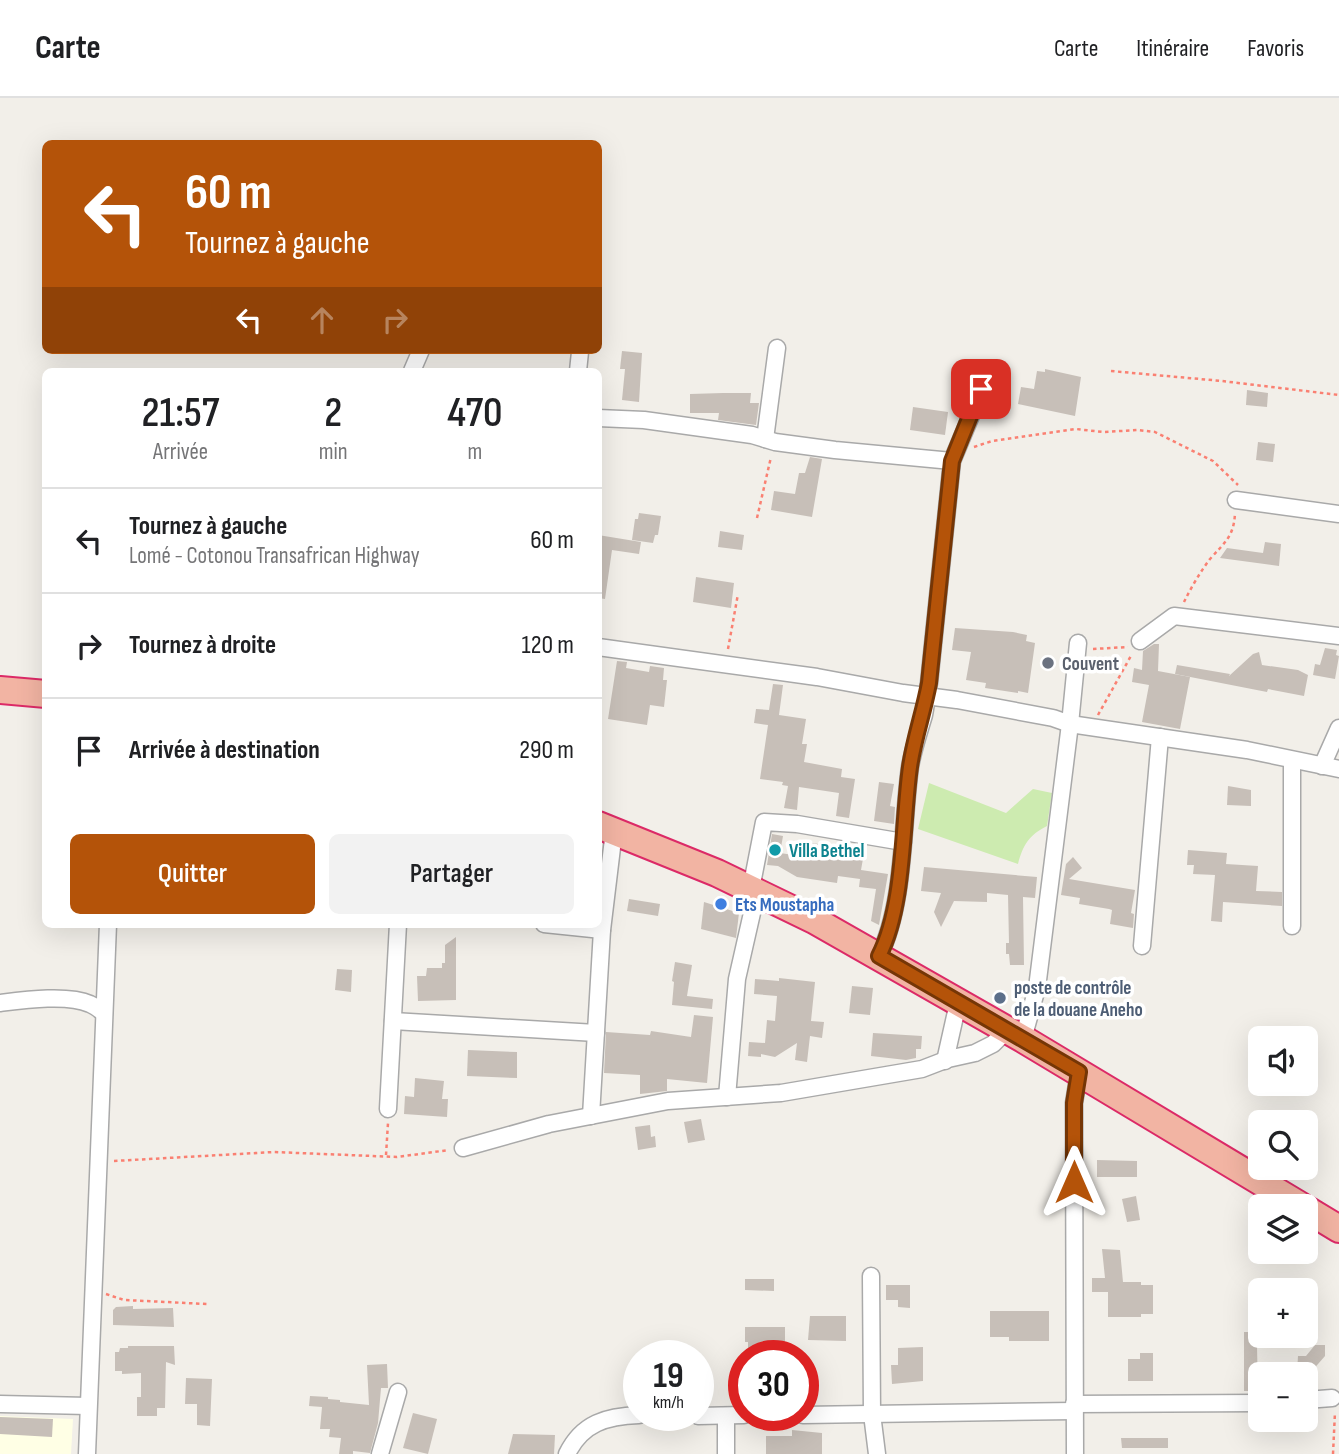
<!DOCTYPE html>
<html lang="fr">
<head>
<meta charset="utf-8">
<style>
	body { margin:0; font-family:"Sofia Sans Condensed",sans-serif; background:#f2f2f2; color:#202124; height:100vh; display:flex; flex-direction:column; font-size:26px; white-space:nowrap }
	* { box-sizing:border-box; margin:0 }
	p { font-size:23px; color:#757577 }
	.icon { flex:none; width:38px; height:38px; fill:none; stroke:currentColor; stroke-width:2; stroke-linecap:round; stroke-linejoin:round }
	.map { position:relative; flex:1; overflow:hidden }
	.side { position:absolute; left:42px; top:270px; width:560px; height:560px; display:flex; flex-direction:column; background:#fff; border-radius:10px; box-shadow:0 7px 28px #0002 }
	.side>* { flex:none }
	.guide { position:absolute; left:42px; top:42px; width:560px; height:214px; border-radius:10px; box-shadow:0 7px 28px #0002; background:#b45309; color:#fff; overflow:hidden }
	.controls { position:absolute; left:1248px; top:928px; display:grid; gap:14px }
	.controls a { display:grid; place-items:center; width:70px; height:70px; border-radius:10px; background:#fff; box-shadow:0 7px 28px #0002; font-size:35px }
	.speed { position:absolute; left:623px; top:1242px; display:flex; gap:14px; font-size:35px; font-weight:700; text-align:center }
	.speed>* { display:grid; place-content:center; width:91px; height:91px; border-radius:50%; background:#fff; box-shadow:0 7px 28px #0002; line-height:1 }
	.speed small { font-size:18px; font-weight:400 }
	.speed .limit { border:10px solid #d22; background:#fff; color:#111 }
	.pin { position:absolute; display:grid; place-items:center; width:60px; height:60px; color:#fff; margin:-30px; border-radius:14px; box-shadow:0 4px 10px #0006 }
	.me { position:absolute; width:77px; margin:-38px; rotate:0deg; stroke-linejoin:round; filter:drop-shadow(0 0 5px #0008) }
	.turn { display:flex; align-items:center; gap:24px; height:147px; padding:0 28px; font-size:32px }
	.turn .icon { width:91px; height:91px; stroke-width:2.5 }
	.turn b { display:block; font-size:49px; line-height:60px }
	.lanes { display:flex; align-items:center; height:66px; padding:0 28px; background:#0003; justify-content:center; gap:35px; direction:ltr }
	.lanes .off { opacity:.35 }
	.eta { display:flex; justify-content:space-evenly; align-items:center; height:119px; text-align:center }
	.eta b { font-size:42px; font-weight:600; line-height:49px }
	.primary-button { display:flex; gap:14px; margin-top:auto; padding:14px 28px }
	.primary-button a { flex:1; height:80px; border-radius:10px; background:#b45309; color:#fff; font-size:28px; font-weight:600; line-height:80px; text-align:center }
	.primary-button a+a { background:#f2f2f2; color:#202124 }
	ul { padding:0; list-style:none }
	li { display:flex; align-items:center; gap:21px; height:105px; padding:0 28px; border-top:2px solid #e0e0e0 }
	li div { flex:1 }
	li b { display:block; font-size:26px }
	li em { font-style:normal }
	header { display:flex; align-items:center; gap:42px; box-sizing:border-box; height:98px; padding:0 35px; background:#fff; border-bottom:2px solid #e0e0e0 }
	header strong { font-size:33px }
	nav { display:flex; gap:38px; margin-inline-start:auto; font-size:24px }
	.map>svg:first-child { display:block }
</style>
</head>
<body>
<header>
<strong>Carte</strong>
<nav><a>Carte</a><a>Itinéraire</a><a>Favoris</a></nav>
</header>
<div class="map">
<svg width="1339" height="1356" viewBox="0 0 1339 1356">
	<rect width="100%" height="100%" fill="#f2efe9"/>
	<polygon fill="#ffffe5" points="0,1318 73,1321 71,1356 0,1356"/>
	<path fill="#cdebb0" d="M929,685L1006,715L1033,691L1052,695L1047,728C1029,737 1023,747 1018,766L918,731Z"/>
	<g fill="#c7bfb8">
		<polygon points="622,253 642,255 639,304 622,302 625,271 620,271"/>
		<polygon points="1045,271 1081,279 1075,318 1018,306 1021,289 1034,291 1037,273 1045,274"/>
		<polygon points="1247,292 1268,295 1267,309 1246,307"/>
		<polygon points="723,295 751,295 750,305 759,305 756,327 718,322 719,315 690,315 690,296"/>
		<polygon points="913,309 948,314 945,337 910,332"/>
		<polygon points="1258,344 1275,346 1273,364 1256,362"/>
		<polygon points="810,359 822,361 812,419 771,412 774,393 795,396 799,375 805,375"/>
		<polygon points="639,415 661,418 658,437 655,437 653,445 632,442 635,421 638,421"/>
		<polygon points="720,433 744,437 742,452 718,449"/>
		<polygon points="598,437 641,444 639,456 612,452 605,501 598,500"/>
		<polygon points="1265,444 1281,446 1279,468 1220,460 1227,450 1263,455"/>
		<polygon points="696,479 734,485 731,510 693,504"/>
		<polygon points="955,530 1013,534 1027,537 1026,543 1035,545 1028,595 1018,593 1018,595 985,590 986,585 966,582 971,554 952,552"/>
		<polygon points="1154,546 1159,546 1158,573 1190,579 1180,631 1142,624 1149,587 1132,584 1134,570 1142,572 1143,553"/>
		<polygon points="1325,550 1337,552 1336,557 1339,558 1335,581 1313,577 1315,566 1320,567"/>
		<polygon points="1259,554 1262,567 1298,572 1308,577 1304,598 1268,591 1267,594 1175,576 1177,567 1230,576 1229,578 1253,556"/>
		<polygon points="617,563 627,564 626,570 649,574 650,568 664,570 663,582 667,582 664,609 650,607 647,627 608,621"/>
		<polygon points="773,586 783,587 779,617 806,621 802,646 807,646 804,664 842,671 841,679 855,681 849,720 836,718 839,695 799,689 797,712 784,710 788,688 782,687 783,684 760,681 768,627 754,625 756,611 769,612"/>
		<polygon points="879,684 894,686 890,708 895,709 894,726 874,723"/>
		<polygon points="1228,688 1251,692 1251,708 1227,707"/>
		<polygon points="772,736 783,738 780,755 800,758 803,743 864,755 861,772 888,776 879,827 871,823 876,791 859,789 860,781 838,778 837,785 797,779 778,768 767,767"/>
		<polygon points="1188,752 1227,755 1226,766 1258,768 1256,793 1282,794 1282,808 1223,804 1222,824 1211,823 1215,777 1193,776 1194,767 1187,767"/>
		<polygon points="1073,759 1082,770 1069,781 1135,792 1131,815 1134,816 1133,830 1110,826 1112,812 1109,811 1079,806 1080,800 1061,797 1066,766"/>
		<polygon points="924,769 1037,779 1035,800 1023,799 1024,867 1010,867 1009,856 1006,856 1006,845 1009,845 1008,797 987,795 987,804 954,803 941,829 934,814 941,795 921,793"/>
		<polygon points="629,801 660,806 658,818 627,813"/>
		<polygon points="704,804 739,815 736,840 701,831"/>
		<polygon points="456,839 456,902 418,903 417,878 426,878 427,870 442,870 442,865 445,865 445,847"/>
		<polygon points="675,864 692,867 687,898 713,901 712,911 672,907 674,884 672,883"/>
		<polygon points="337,871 352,872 351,894 335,892"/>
		<polygon points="779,880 815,884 811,923 824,924 822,940 810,938 807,964 795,962 797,945 775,959 761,956 761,959 748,958 749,944 765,945 767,922 775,923 777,898 754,896 755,881 779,883"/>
		<polygon points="852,888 873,890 870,917 849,915"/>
		<polygon points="694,917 713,919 707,985 667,981 667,993 640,996 640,977 604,975 606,934 650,937 651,933 691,939"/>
		<polygon points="873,935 922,938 921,951 916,951 916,960 906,962 871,958"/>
		<polygon points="468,952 517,954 517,980 467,978"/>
		<polygon points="415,980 444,983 442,1001 448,1001 447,1019 404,1016 405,998 414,999"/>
		<polygon points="701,1021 705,1042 688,1045 684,1024"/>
		<polygon points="650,1027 651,1039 655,1038 656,1049 638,1052 635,1029"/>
		<polygon points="1097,1062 1137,1063 1137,1079 1097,1079"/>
		<polygon points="1136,1098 1140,1122 1127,1124 1122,1101"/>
		<polygon points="1102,1151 1120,1152 1123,1184 1141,1184 1141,1187 1153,1187 1153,1216 1141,1216 1141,1219 1108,1219 1108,1194 1092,1194 1092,1180 1105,1180"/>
		<polygon points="745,1181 774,1181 774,1193 745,1192"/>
		<polygon points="886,1187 910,1187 910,1210 898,1209 898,1202 886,1202"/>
		<polygon points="133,1208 133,1211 173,1210 174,1229 113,1227 113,1212 116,1209"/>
		<polygon points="990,1213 1049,1213 1049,1243 1009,1243 1009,1239 990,1239"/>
		<polygon points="810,1218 846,1218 846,1243 808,1242"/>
		<polygon points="745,1229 785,1229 785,1251 748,1251 748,1244 745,1244"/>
		<polygon points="1244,1234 1260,1234 1260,1237 1285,1237 1285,1247 1257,1248 1258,1293 1244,1293"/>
		<polygon points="1315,1247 1325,1247 1325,1258 1311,1274 1297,1274 1298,1258 1306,1258"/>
		<polygon points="128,1248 174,1248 175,1267 166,1264 165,1310 157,1310 157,1318 137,1318 137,1299 141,1299 141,1275 122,1276 122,1273 115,1273 115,1254 119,1254 120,1250 128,1250"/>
		<polygon points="923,1249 923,1283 892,1286 891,1267 898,1267 898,1250"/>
		<polygon points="1140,1255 1153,1255 1153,1283 1128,1283 1128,1261 1140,1261"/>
		<polygon points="387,1266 388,1290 381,1290 378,1325 370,1355 353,1353 353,1356 339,1356 341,1340 329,1339 330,1331 320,1331 322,1309 309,1308 310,1298 328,1299 328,1301 340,1302 340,1304 369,1307 367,1267"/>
		<polygon points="186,1280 212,1281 210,1328 197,1327 197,1306 185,1306"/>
		<polygon points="413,1315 437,1321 428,1356 403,1350"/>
		<polygon points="0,1319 53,1321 52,1339 0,1336"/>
		<polygon points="792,1332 822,1335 822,1356 766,1356 766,1338 792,1338"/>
		<polygon points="513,1336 555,1337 554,1356 508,1356"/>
		<polygon points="1121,1340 1168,1340 1168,1350 1122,1350"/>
	</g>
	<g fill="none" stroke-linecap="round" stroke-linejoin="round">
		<g stroke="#a9a9a9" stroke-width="19">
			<g id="minor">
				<polyline points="412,273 421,252"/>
				<polyline points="578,273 580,254"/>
				<polyline points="598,320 644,322 752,337 775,344 835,352 952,363"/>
				<polyline points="765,341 777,250"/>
				<polyline points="1236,402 1339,416"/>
				<polyline points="1140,543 1174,518 1339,538"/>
				<polyline points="598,549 817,579 903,595 957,602 1053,620 1070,626 1247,652 1339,671"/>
				<polyline points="1322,668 1339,630"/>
				<polyline points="751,791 764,724 797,726 903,744"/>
				<polyline points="544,826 602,832"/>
				<polyline points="1292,828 1292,662"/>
				<polyline points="1142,848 1160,639"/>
				<path d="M879,858C905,806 902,726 910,669C913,651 919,634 924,617C926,607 927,595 929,585L952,363L975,308L986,272"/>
				<path d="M0,905C24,902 68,896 90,906C95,908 100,912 104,915"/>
				<polyline points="393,923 596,935"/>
				<polyline points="1023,941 1037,890 1070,626 1078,545"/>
				<polyline points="945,963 958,905"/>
				<polyline points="727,999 737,881 757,793"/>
				<polyline points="388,1011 398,826"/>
				<polyline points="591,1018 602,832 614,733"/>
				<polyline points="463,1050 549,1026 668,1003 781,995 922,971 948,961 975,955 993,946 1007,932"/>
				<polyline points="871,1178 872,1316 877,1356"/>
				<polyline points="1306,1302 1332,1300"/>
				<polyline points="0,1306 88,1308"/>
				<polyline points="1074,1306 1260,1305"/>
				<polyline points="803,1317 1074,1313"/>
				<polyline points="698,1318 744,1317"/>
				<polyline points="726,1318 726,1356"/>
				<polyline points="87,1356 108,826"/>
				<polyline points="380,1356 398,1294"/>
				<path d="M567,1356C582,1325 607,1318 639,1317"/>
				<polyline points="1075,1356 1074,1005 1079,974"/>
			</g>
		</g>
		<g stroke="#dc2a67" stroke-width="30">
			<g id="trunk">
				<polyline points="0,592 46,596"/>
				<polyline points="598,727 717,775 814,822 1023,941 1301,1108"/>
				<polyline points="1306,1111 1339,1131"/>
			</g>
		</g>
		<g stroke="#fa8072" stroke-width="2.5" stroke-dasharray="3.5 3.5" stroke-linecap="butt">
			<polyline points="1111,273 1222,283 1339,297"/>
			<polyline points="974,349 992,343 1076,331 1103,334 1138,332 1155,334 1213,363 1238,387"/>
			<polyline points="757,420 771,359"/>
			<path d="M1184,504C1191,490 1200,474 1210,461C1224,445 1234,439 1235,415"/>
			<polyline points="728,551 738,496"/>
			<polyline points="1093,551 1128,549"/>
			<polyline points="1098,617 1132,556"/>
			<polyline points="386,1057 388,1025"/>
			<polyline points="114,1063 274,1054 397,1059 449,1052"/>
			<polyline points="106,1196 124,1202 207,1206"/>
			<polyline points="1333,1356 1335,1314"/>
		</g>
		<use href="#minor" stroke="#fff" stroke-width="16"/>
		<use href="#trunk" stroke="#f2b4a3" stroke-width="26"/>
	</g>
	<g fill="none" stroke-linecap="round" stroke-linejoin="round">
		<g stroke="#753606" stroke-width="18">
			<path id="route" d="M981,291L952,363L929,585C924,613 914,640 910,669C902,726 905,807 879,858L1079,974L1074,1005V1084"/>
		</g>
		<use href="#route" stroke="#b45309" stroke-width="12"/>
	</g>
	<circle fill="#6b7280" stroke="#fff" stroke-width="2.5" cx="1048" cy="565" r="7"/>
	<circle fill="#0f9aa8" stroke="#fff" stroke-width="2.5" cx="775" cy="752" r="7"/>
	<circle fill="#3f7fe0" stroke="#fff" stroke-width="2.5" cx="721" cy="806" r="7"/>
	<circle fill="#5c6f8a" stroke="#fff" stroke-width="2.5" cx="1000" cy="900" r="7"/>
	<g text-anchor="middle" stroke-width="7" stroke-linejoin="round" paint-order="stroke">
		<g font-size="19" font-weight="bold" fill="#5b616d" stroke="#fff" text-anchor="start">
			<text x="1062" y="572">Couvent</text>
		</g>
		<g font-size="19" font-weight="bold" fill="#0d838f" stroke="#fff" text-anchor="start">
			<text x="789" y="759">Villa Bethel</text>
		</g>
		<g font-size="19" font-weight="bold" fill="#366cbe" stroke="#fff" text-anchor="start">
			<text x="735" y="813">Ets Moustapha</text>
		</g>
		<g font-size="19" font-weight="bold" fill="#4e5e75" stroke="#fff" text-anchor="start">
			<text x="1014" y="896">poste de contrôle<tspan x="1014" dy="22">de la douane Aneho</tspan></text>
		</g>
	</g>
</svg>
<div class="controls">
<a><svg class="icon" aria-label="sound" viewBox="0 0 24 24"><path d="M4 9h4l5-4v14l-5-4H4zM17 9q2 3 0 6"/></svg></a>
<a><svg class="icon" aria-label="search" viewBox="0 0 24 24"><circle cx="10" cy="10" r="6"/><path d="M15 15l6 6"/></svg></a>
<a><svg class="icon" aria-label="layers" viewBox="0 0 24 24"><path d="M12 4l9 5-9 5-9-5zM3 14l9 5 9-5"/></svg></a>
<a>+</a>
<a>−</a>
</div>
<div class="speed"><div>19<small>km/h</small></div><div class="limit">30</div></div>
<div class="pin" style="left:981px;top:291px;background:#d93025"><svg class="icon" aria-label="arrive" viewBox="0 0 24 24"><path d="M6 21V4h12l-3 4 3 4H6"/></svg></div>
<svg class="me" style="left:1074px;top:1084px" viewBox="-20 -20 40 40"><path d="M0-17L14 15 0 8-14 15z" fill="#b45309" stroke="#fff" stroke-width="4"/></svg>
<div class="guide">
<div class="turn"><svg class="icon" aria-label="left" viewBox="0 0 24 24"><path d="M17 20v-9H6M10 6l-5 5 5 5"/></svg><div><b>60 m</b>Tournez à gauche</div></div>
<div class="lanes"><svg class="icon" aria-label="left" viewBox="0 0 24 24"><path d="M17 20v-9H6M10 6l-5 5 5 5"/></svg><svg class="icon off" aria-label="ahead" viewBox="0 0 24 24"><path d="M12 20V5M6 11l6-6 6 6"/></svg><svg class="icon off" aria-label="right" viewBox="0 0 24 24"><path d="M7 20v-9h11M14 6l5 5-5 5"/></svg></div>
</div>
<section class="side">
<div class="eta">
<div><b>21:57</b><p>Arrivée</p></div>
<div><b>2</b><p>min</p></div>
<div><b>470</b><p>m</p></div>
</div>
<ul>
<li><svg class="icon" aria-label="left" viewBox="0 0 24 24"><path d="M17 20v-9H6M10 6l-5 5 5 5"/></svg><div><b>Tournez à gauche</b><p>Lomé - Cotonou Transafrican Highway</p></div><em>60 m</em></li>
<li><svg class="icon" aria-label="right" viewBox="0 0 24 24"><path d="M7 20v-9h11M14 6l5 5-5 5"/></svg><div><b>Tournez à droite</b></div><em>120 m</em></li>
<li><svg class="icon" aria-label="arrive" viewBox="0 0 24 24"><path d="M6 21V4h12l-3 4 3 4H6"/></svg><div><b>Arrivée à destination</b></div><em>290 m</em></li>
</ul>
<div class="primary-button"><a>Quitter</a><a>Partager</a></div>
</section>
</div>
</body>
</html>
